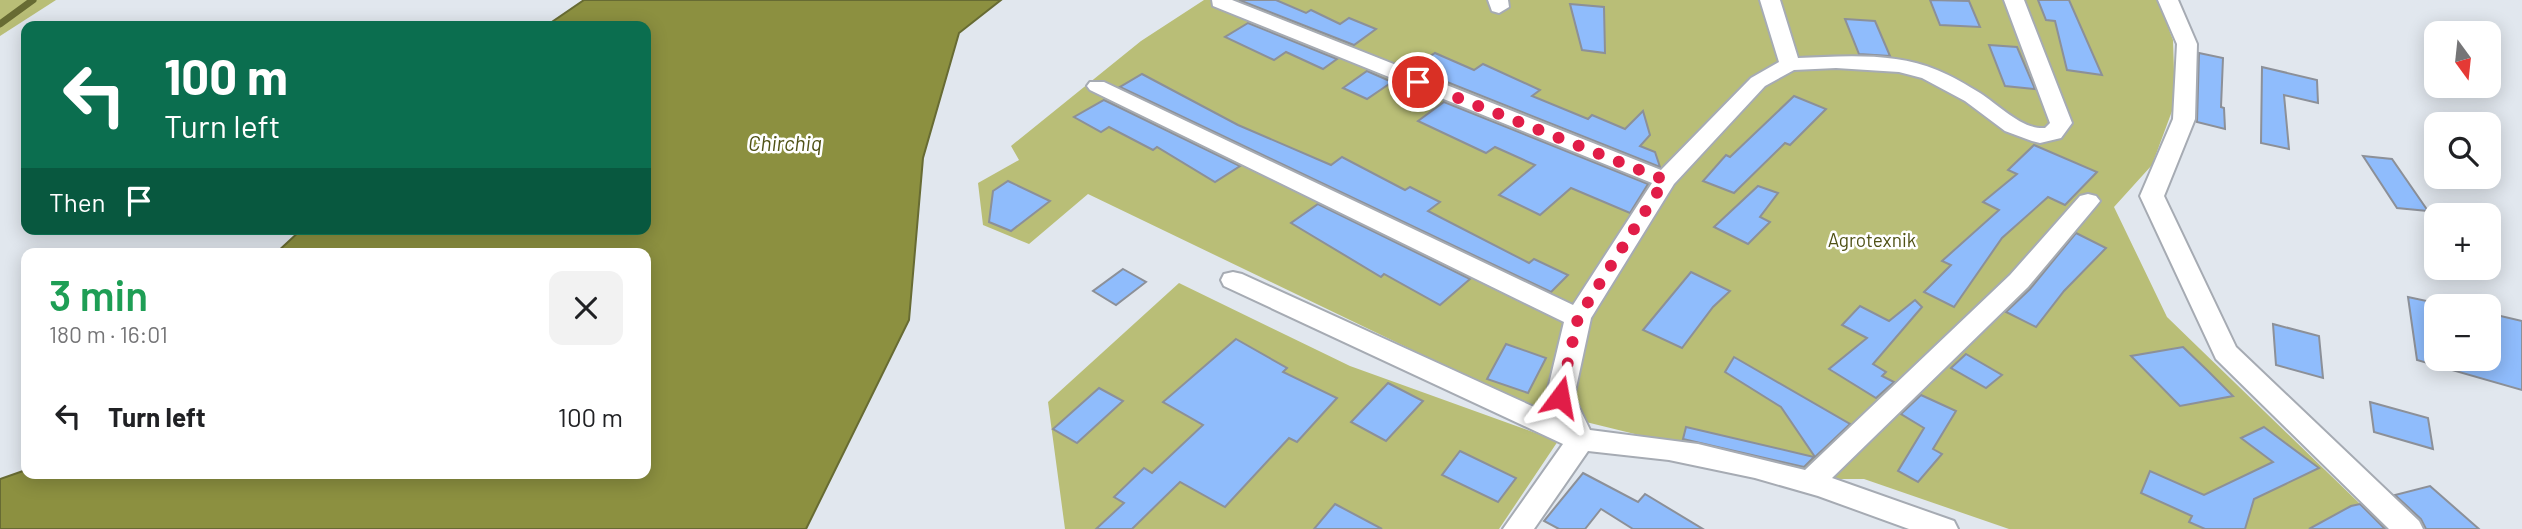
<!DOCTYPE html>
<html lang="en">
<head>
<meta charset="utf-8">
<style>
	body { margin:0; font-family:Barlow,sans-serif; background:#f2f2f2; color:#202124; height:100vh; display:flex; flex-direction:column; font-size:26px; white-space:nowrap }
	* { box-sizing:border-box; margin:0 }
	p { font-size:23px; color:#757577 }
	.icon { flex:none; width:38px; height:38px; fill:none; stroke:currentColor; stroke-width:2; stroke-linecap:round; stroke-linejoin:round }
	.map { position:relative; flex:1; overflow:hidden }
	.drawer { position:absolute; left:21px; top:248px; width:630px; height:231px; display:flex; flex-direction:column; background:#fff; border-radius:14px; box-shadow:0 4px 18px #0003 }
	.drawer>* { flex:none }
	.hud { position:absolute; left:21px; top:21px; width:630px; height:214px; border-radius:14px; box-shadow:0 4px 18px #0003; background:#0b6e4f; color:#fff; overflow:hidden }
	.needle { width:46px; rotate:165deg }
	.buttons { position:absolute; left:2424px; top:21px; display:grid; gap:14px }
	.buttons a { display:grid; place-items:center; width:77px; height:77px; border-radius:14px; background:#fff; box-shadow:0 4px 18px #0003; font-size:35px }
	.pin { position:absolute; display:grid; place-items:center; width:60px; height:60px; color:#fff; margin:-30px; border:4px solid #fff; border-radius:50%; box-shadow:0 2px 7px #0007 }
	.me { position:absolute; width:77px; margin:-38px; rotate:13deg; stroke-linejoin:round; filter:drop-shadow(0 0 5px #0008) }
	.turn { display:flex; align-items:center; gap:24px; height:147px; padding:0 28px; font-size:32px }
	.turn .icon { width:91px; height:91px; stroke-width:2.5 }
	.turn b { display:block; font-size:49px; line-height:60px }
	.then { display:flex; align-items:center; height:66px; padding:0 28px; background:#0003; gap:14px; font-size:26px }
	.round { display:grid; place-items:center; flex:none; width:74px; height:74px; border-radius:14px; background:#f2f2f2 }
	.headline { display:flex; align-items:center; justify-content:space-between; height:119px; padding:0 28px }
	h1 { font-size:42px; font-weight:600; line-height:52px; color:#1e9e55 }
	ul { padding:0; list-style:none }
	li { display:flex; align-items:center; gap:21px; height:98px; padding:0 28px }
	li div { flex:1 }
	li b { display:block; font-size:26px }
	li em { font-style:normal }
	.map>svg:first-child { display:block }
</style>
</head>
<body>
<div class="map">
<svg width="2522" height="529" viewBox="0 0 2522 529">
	<rect width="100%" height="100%" fill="#e1e7ee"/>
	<g fill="#b9be77">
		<polygon points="0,0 56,0 0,36"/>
		<polygon points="1204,0 2158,0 2173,40 2175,103 2152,165 2114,207 2167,317 2386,529 2009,529 1864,479 1799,479 1700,450 1537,410 1088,194 1029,244 983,225 978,183 1019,160 1011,146 1141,41"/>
		<polygon points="1179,283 1350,366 1558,441 1499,529 1065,529 1048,402"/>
	</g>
	<polygon fill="#8c9040" stroke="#676b33" stroke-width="2" points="584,0 1001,0 959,33 923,158 909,320 806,529 0,529 0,479 26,470 26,474 646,474 646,254 275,254 302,229 646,229 646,26 546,26"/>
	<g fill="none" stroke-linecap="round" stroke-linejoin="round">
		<polyline stroke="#676b33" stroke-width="7" points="0,24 33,0"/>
	</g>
	<g fill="#8fbcfc" stroke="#8c9098" stroke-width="2">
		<polygon points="1239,0 1276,0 1306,13 1311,10 1340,24 1349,18 1376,29 1354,45"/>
		<polygon points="1930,0 1969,1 1980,27 1940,25"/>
		<polygon points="2038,0 2069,0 2102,75 2067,70 2055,21 2046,20"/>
		<polygon points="1570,4 1604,7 1605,53 1582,50"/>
		<polygon points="1845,19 1875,21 1890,56 1859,54"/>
		<polygon points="1248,23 1337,59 1323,69 1286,52 1274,60 1225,37"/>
		<polygon points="1989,45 2017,47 2035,89 2005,86"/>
		<polygon points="1435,53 1474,70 1483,64 1540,90 1532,96 1588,119 1592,115 1625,129 1643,111 1650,135 1640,146 1655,152 1660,167 1412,68"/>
		<polygon points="2199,53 2223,58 2221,107 2224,108 2225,129 2197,122"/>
		<polygon points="2262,67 2317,80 2318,103 2284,95 2289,149 2261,143"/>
		<polygon points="1367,71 1392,82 1367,99 1343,88"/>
		<polygon points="1142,74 1238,125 1331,165 1342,157 1405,190 1410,187 1440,202 1428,211 1529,263 1534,259 1568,275 1551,292 1120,87"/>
		<polygon points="1794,96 1826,109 1790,145 1785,143 1734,193 1703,181 1726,155 1730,157"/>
		<polygon points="1104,100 1240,166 1215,182 1157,147 1153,150 1109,127 1101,132 1074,117"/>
		<polygon points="1444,102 1648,184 1630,213 1571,188 1540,215 1499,195 1535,165 1495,147 1486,153 1418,121"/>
		<polygon points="2034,145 2097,172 2065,205 2048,197 2002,238 1954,307 1924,292 1951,265 1942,261 1999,210 1983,202 2017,174 2008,170"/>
		<polygon points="2363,156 2392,159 2428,211 2397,208"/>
		<polygon points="1008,181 1050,201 1011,231 989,222 993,191"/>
		<polygon points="1758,186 1778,193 1760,217 1770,222 1748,244 1714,227"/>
		<polygon points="1318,204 1470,279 1440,305 1384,274 1381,277 1291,223"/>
		<polygon points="2076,233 2106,248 2064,291 2036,327 2006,312 2030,289"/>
		<polygon points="1123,269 1146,282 1116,305 1093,291"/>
		<polygon points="1691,272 1730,291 1713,307 1682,348 1643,330"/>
		<polygon points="2408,297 2436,303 2436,359 2488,359 2488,313 2522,321 2522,390 2417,360"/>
		<polygon points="1915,300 1922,307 1873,364 1886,372 1882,376 1894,382 1876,398 1829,369 1867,338 1842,325 1860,306 1889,321"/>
		<polygon points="2273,324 2319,336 2323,378 2276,365"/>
		<polygon points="1236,339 1287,368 1283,372 1337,398 1297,442 1289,438 1225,507 1180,482 1132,529 1096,529 1124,503 1114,497 1144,468 1152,473 1203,425 1163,402"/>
		<polygon points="1506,344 1546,358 1528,393 1487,379"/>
		<polygon points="2183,347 2208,371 2233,396 2180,406 2131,356"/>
		<polygon points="1966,354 2002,375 1986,388 1951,368"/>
		<polygon points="1734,357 1850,424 1815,457 1781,407 1725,372"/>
		<polygon points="1388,383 1423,401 1386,441 1351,422"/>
		<polygon points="1099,388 1123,401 1077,443 1053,429"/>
		<polygon points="1921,395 1956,411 1933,449 1942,454 1918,482 1898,471 1924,428 1901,414"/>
		<polygon points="2370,402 2428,418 2433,449 2374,432"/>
		<polygon points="1686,427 1814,457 1804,467 1683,439"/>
		<polygon points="2264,427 2319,468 2254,499 2245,529 2205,529 2189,522 2192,516 2141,493 2150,471 2204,495 2273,462 2241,438"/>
		<polygon points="1460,451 1516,478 1498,502 1442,475"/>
		<polygon points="1583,473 1638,502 1645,494 1703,529 1633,529 1601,509 1585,529 1559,529 1544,521"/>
		<polygon points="2430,486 2479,529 2426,529 2421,519 2395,495"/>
		<polygon points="1335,504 1382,529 1314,529"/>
		<polygon points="2360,504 2385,529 2309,529 2351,506"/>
	</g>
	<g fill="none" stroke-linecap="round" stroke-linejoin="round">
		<g stroke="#a6abb3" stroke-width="4">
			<g id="minor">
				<path d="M1212,0H1232L1661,170L1751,78L1779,62L1760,0H1780L1798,58C1843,56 1895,52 1937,70C1952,76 1967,85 1980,93C1999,105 2022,130 2045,128L2050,123L2004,0H2024L2072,123L2061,138L2040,143L2032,141L2005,131L1965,101L1922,78L1899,72L1836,68L1794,70L1765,86L1674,184L1591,318L1574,397L1590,430L1698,444L1805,470L2010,275L2080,196L2088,194L2096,196L2100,201L2096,206L2028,287L1832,478L1954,521L1958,529H1909L1818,496L1755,478L1669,460L1588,451L1534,529H1503L1563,444L1224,286L1221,280L1224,274L1233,272L1242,274L1556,417L1546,397L1564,322L1090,90L1087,86L1090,82H1104L1573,305L1652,183L1213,6Z"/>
				<polygon points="1488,0 1508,0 1509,7 1499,13 1492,11"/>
				<polygon points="2158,0 2178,0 2197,44 2195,119 2164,196 2236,347 2419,521 2423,529 2389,529 2216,359 2140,196 2173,119 2177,44"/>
			</g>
		</g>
		<use href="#minor" fill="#fff" fill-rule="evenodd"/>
	</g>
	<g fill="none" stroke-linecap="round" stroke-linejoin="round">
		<polyline stroke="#e11d48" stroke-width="12" stroke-dasharray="0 21.6" points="1418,82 1665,180 1578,318 1560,397"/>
	</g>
	<g text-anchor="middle" stroke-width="5" stroke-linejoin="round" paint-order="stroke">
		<g font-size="19" fill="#505216" stroke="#fff">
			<text x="1872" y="247">Agrotexnik</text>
		</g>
		<g font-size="21" font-style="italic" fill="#505216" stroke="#fff">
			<text x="785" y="151">Chirchiq</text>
		</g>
	</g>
</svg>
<div class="buttons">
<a><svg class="needle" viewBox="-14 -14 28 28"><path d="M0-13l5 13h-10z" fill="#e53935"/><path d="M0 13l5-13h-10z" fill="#757577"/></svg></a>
<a><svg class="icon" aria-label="search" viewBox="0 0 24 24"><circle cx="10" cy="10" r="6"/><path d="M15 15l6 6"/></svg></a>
<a>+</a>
<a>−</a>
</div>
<div class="pin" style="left:1418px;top:82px;background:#d93025"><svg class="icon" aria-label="arrive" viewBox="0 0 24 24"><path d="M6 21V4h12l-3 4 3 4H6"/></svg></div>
<svg class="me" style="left:1560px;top:397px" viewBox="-20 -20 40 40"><path d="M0-17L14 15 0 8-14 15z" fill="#e11d48" stroke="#fff" stroke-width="4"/></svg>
<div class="hud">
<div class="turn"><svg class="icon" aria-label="left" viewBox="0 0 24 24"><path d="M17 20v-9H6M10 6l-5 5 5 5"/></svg><div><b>100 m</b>Turn left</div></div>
<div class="then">Then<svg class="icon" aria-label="arrive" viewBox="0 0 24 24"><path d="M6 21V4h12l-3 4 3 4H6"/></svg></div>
</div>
<section class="drawer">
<div class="headline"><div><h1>3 min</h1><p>180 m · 16:01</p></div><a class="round"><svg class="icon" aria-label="close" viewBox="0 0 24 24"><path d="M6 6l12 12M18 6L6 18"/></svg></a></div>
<ul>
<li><svg class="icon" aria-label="left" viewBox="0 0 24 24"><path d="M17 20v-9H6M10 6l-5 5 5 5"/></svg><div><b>Turn left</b></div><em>100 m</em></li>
</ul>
</section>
</div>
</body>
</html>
